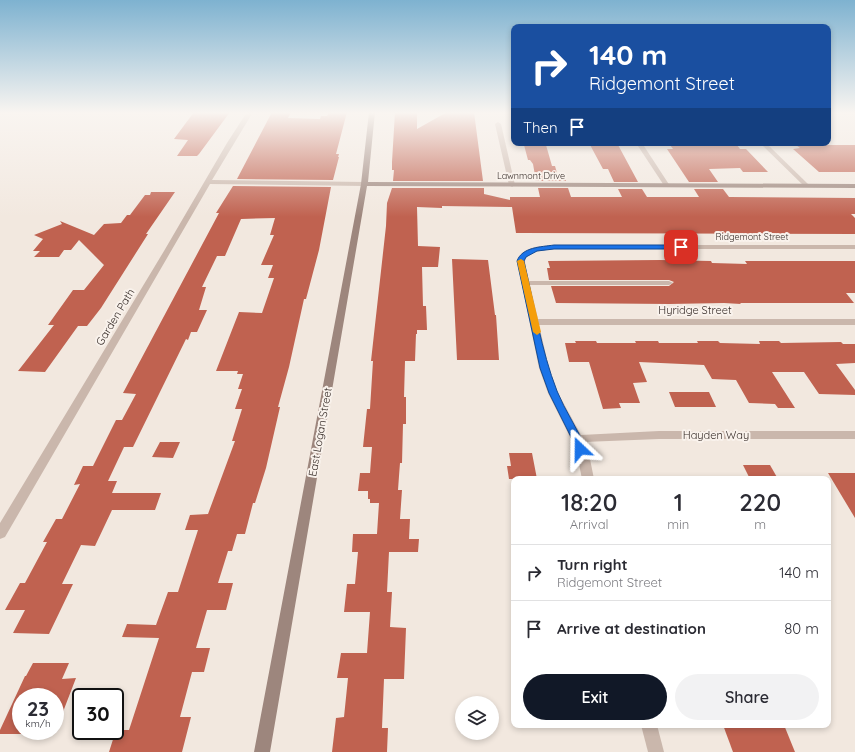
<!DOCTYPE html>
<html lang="en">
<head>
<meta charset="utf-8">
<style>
	body { margin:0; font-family:Quicksand,sans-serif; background:#f2f2f3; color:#2b2b33; height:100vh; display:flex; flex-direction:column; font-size:15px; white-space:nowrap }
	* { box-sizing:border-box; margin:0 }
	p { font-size:13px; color:#7c7c81 }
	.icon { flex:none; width:22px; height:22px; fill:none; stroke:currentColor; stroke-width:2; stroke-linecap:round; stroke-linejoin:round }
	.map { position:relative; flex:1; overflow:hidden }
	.drawer { position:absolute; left:511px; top:476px; width:320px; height:252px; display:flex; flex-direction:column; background:#fff; border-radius:8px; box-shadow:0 2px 6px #0003 }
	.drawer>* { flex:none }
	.banner { position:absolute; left:511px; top:24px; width:320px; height:122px; border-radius:8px; box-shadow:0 2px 6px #0003; background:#1a4fa0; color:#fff; overflow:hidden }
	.tools { position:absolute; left:455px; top:696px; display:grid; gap:8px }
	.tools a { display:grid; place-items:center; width:44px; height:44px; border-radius:50%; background:#fff; box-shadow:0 2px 6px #0003; font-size:20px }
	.speed { position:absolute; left:12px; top:688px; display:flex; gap:8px; font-size:20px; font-weight:700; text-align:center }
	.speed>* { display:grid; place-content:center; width:52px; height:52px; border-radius:50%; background:#fff; box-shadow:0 2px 6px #0003; line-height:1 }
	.speed small { font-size:10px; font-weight:400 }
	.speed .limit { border:2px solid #111; border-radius:6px; background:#fff; color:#111 }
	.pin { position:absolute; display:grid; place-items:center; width:34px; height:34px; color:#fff; margin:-17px; border-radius:8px; box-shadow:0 2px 6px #0006 }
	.me { position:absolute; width:44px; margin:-22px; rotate:337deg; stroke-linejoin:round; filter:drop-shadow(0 0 3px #0008) }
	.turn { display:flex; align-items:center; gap:14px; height:84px; padding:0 12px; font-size:18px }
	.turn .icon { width:52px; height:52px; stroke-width:2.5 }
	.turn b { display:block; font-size:28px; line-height:34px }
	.then { display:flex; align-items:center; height:38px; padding:0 12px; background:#0003; gap:8px; font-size:15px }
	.eta { display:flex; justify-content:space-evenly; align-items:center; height:68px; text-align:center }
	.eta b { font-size:24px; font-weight:600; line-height:28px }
	.primary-button { display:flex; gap:8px; margin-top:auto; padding:8px 12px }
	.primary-button a { flex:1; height:46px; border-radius:24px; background:#111827; color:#fff; font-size:16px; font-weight:600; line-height:46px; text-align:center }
	.primary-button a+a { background:#f2f2f3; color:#2b2b33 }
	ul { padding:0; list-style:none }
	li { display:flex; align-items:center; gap:12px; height:56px; padding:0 12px; border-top:1px solid #e1e1e2 }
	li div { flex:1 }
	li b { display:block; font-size:15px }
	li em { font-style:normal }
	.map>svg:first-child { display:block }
</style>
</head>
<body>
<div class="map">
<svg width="855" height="752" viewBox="0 0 855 752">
	<rect width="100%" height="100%" fill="#f2e8df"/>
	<g fill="#c06250">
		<polygon points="194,112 230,112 199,154 197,156 177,156 188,140 174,139"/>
		<polygon points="272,112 291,112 288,118 320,119 321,116 327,116 329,112 347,112 336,154 339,154 338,157 339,157 333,180 237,179"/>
		<polygon points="395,112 417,112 417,129 447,112 474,112 483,181 393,181 394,170 392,170 392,162"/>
		<polygon points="589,143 617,143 638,182 614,182 608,169 603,169"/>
		<polygon points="524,145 546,145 552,166 555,166 557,173 563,173 566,181 536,181 533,164 530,160 528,160"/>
		<polygon points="670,145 737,145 740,149 746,149 768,172 743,172 740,168 709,169 718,182 689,182 667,149 673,149"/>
		<polygon points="796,145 855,145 855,172 819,172 793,149 800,148"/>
		<polygon points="233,186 331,187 319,250 306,299 304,299 289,367 278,407 280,407 266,468 255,503 253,503 245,534 237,534 232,551 228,551 218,583 233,583 226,610 207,610 196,648 210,648 204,672 192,672 180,717 191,717 182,752 109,752 116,730 129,730 159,638 122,637 127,624 156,625 168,592 178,592 198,530 185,530 190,515 208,514 235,441 232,441 242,409 235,409 242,389 238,389 243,374 237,374 238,371 216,371 239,312 262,313 274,278 268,278 273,265 261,265 274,235 270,235 275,218 241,219 225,256 217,256 202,287 206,287 199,310 207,310 197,332 191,332 188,340 186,339 133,447 124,447 108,481 117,481 112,493 161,493 155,510 112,510 95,546 81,545 62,584 73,584 49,634 13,633 25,610 5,610 20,583 25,583 47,542 43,542 56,519 62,519 80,484 74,485 83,466 93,466 116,420 122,420 136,394 123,393 219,213 216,213"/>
		<polygon points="392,188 484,188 484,194 510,200 510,197 540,197 538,188 568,188 571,197 622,197 618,189 642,189 647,197 699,197 694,189 723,189 729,197 855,198 855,214 851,214 855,218 855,234 524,233 516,233 512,207 442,206 442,208 417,207 418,246 440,247 438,267 422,267 423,306 426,306 427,330 417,330 417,334 416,334 415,361 405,361 404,397 406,397 406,424 403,424 402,463 400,463 399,476 398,490 402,490 400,519 410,519 409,539 419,539 418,552 389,552 387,592 392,592 390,627 406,628 404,679 384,679 382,728 388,728 387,752 332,752 336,718 344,717 348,678 337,678 341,653 367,653 370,612 344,612 347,584 355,584 358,552 352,552 353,534 377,534 379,503 370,503 370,499 368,499 368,491 358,491 360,473 370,473 372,447 363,447 367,409 370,409 373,361 371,361 386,226 387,203"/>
		<polygon points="151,192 175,192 146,234 148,234 101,308 87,326 78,326 45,372 18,371 54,325 48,325 73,290 84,290 104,265 79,240 71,250 64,250 59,257 34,257 40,251 33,251 43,239 34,235 62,224 60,221 94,235 104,224 121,223 127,215 130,215 145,195 150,195"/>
		<polygon points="452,259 488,260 495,315 496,315 499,360 457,360"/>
		<polygon points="660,260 711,261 712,263 747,264 745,261 855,261 855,293 846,293 854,303 740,303 741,304 724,303 669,304 556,303 551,286 669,286 674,282 669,280 549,280 547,268 550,268 548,261"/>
		<polygon points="575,341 596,341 597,343 636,343 635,341 658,341 659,343 698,343 697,341 718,341 720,343 760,344 759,341 779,341 781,343 841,342 843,344 855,344 855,363 836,364 855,390 855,395 819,394 804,372 772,372 795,408 778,408 775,404 749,403 736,380 712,379 704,365 639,362 647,382 633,383 640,403 619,403 621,408 603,409 589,362 569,362 565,343 576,343"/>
		<polygon points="669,392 709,392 716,407 675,407"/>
		<polygon points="160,442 180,442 173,458 152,457"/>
		<polygon points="509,453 532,453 537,479 509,479 507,466 511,466"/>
		<polygon points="743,465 770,465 778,479 750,479"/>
		<polygon points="828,473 855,473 855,518"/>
		<polygon points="33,663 69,663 62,679 76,678 56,730 55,697 21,697 21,734 0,734 0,730 25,676 26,676"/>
		<polygon points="723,725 784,725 795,752 733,752"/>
	</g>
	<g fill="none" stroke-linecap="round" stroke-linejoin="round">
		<g fill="#cab7ac" fill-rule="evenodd">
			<polygon points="247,112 253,112 212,180 364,182 367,184 364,186 210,184 5,537 0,539 0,523 164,251 227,143"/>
			<polygon points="498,122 501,124 515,185 512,187 509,185 495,124"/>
			<polygon points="636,143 642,143 670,186 669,187 665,187"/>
			<polygon points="760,143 766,143 809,185 809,187 805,187"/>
			<path d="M554,245H855V249H554C547,250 526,251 525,261C525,267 528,275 529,281H669L673,283L669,285H530L538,319H855V325H539L549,368L558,393L581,435L659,431H855V439H659L584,442L590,459L594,479H582L578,459L571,439L548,393L539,368L517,261C523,246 540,246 554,245Z"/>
			<polygon points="641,725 657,725 664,752 648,752"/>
		</g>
		<polygon fill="#9d867d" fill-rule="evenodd" points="369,112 375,112 368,182 855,184 855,188 367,186 270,752 254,752 361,184"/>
	</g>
	<linearGradient id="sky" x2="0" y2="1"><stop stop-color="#7eb2d0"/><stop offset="0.52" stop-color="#f9f5f1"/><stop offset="1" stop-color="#f9f5f1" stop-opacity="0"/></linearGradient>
	<rect width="855" height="217" fill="url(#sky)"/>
	<path fill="#1a73e8" stroke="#114b97" d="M554,245H681L684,247L681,249H554L537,251L526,257L524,261C534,304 541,350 557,391C565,411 578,429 586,449L580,453L575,449L572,439L549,393L540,368L517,261C522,247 541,247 554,245Z"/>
	<polygon fill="#f59e0b" points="521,259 524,261 541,332 537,335 533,332 517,261"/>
	<g text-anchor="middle" stroke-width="4" stroke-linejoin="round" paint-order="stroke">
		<g font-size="9" fill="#382e2a" stroke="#f9f2ec">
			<text x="531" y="179">Lawnmont Drive</text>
			<text x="752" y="240">Ridgemont Street</text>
		</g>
		<g font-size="11" fill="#382e2a" stroke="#f9f2ec">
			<text x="695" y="314">Hyridge Street</text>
			<text transform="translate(115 317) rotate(-59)" y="4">Garden Path</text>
			<text transform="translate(320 432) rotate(-80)" y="4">East Logan Street</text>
			<text x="716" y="439">Hayden Way</text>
		</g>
	</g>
</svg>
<div class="tools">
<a><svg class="icon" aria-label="layers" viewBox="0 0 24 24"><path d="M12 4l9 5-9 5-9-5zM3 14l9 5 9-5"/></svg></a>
</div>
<div class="speed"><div>23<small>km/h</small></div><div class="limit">30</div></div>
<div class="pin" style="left:681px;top:247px;background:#d93025"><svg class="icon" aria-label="arrive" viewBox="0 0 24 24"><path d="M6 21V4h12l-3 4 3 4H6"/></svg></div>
<svg class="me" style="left:580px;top:449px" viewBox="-20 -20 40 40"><path d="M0-17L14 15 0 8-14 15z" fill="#1a73e8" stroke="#fff" stroke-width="4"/></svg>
<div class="banner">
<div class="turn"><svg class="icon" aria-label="right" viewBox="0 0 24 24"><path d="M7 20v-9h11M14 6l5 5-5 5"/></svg><div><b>140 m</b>Ridgemont Street</div></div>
<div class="then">Then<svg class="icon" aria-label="arrive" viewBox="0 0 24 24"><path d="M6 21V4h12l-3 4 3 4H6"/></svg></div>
</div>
<section class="drawer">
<div class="eta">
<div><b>18:20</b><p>Arrival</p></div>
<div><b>1</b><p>min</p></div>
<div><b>220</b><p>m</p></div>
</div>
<ul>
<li><svg class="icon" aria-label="right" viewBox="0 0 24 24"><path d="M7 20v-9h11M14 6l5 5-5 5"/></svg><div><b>Turn right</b><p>Ridgemont Street</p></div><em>140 m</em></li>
<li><svg class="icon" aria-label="arrive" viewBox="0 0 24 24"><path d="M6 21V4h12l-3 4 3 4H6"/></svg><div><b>Arrive at destination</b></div><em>80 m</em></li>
</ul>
<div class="primary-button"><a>Exit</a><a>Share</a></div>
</section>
</div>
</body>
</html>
